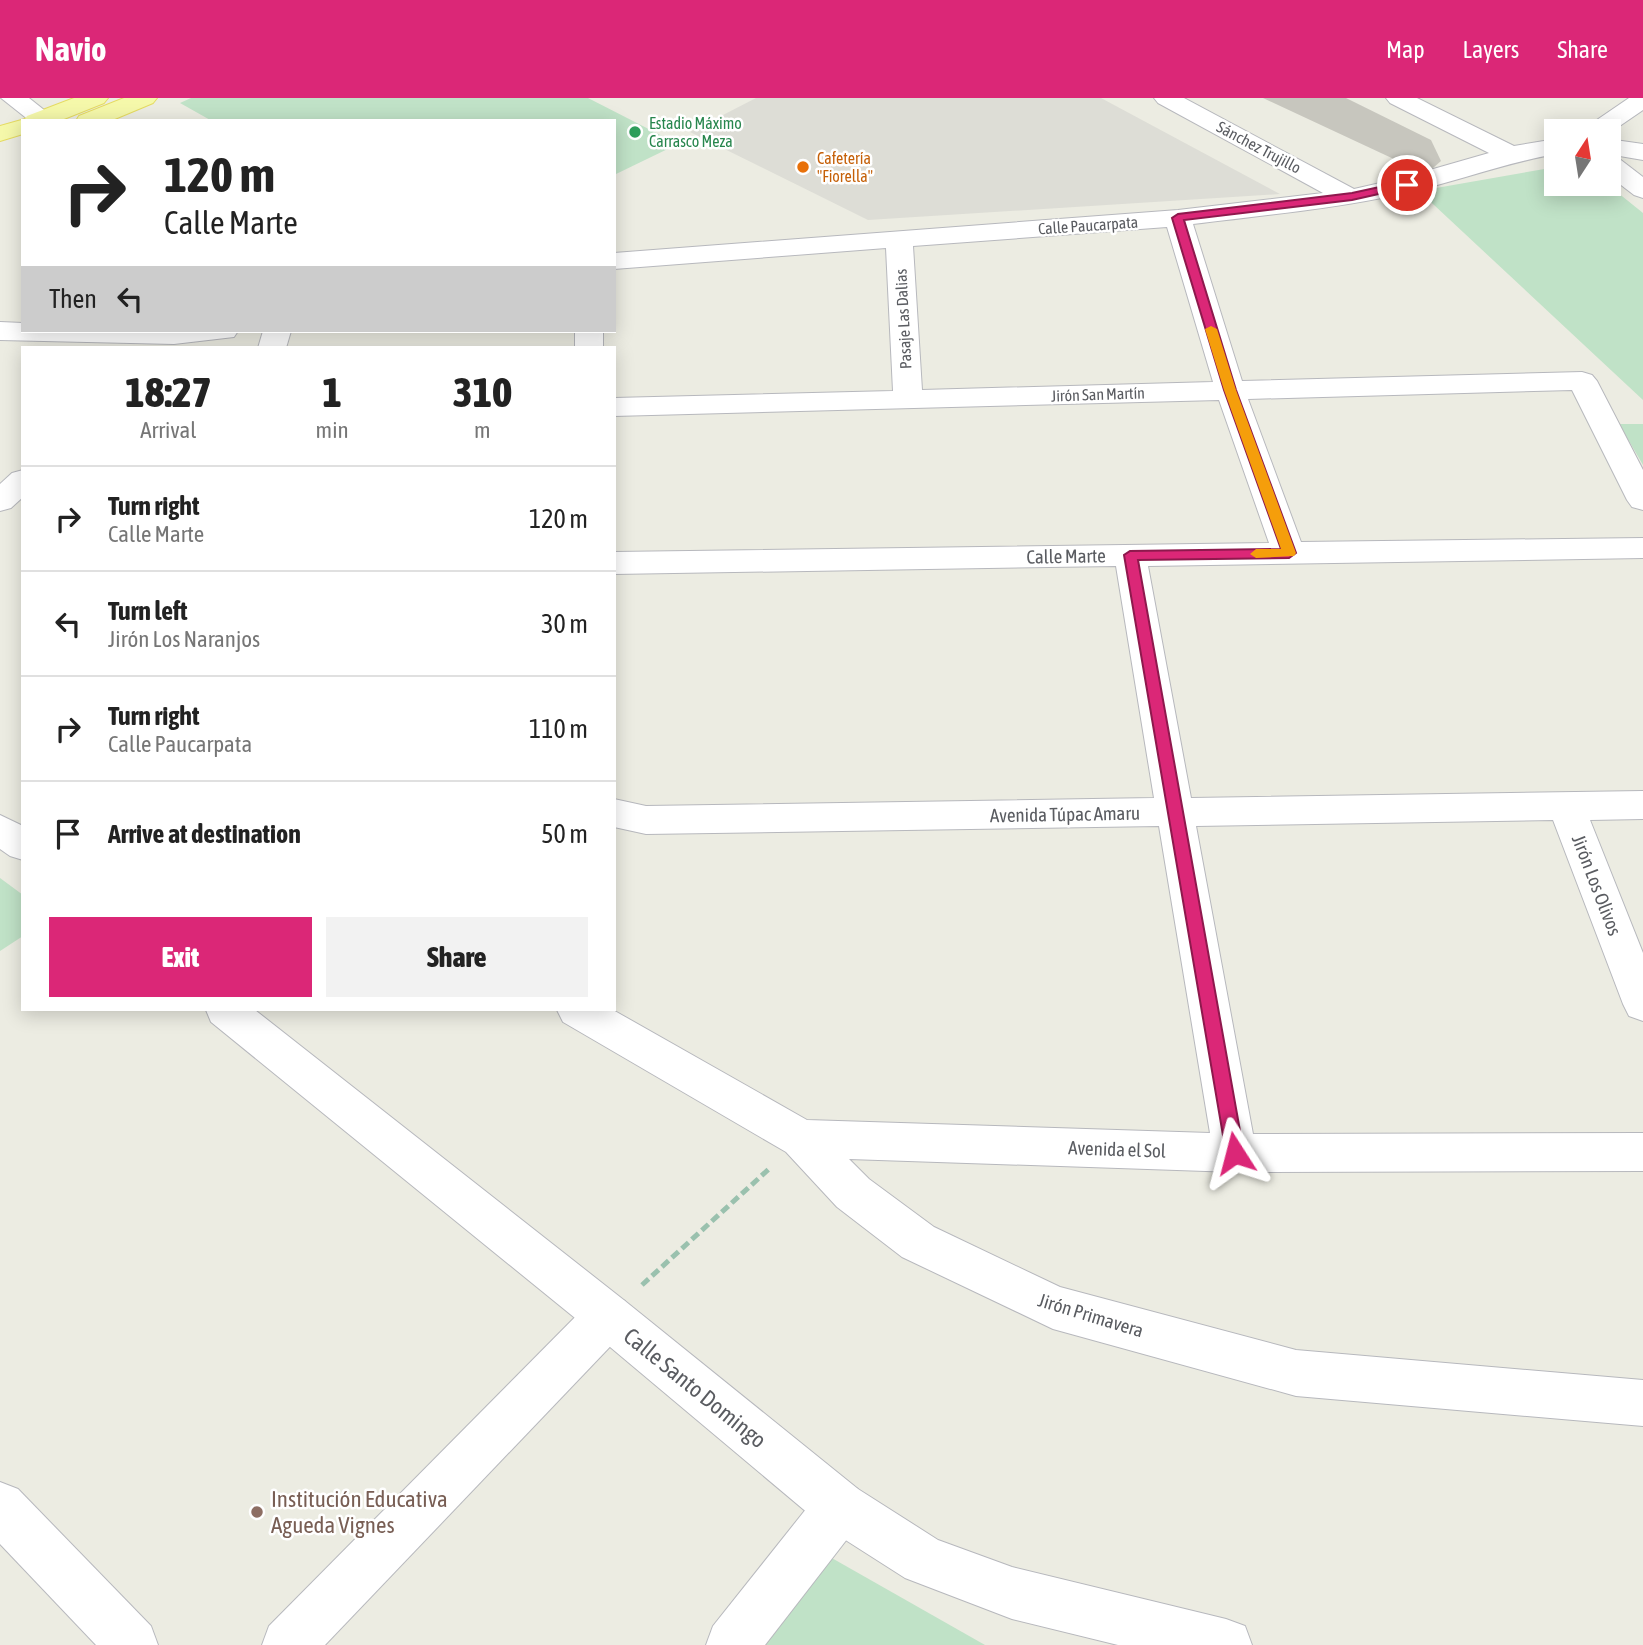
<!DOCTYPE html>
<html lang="en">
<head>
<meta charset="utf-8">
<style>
	body { margin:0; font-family:"Asap Condensed",sans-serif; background:#f2f2f2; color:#222; height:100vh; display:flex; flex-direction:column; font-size:26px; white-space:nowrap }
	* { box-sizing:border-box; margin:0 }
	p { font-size:23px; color:#767676 }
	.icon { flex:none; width:38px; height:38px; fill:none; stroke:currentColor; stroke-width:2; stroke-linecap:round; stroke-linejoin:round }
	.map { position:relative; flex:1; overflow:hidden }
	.side { position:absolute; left:21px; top:248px; width:595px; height:665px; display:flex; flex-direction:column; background:#fff; border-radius:0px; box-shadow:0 4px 18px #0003 }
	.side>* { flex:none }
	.hud { position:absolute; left:21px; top:21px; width:595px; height:214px; border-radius:0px; box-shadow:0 4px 18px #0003; background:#fff; color:#222; overflow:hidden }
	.needle { width:46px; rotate:12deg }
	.buttons { position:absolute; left:1544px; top:21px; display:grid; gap:14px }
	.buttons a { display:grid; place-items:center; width:77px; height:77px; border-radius:0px; background:#fff; box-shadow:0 4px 18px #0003; font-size:35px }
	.pin { position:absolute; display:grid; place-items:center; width:60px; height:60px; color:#fff; margin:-30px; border:4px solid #fff; border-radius:50%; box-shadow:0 2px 7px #0007 }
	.me { position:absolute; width:77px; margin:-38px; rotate:351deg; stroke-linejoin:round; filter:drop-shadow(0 0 5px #0008) }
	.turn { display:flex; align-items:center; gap:24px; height:147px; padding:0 28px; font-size:32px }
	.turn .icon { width:91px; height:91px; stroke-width:2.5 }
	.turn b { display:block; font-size:49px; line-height:60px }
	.then { display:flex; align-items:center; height:66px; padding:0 28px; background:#0003; gap:14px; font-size:26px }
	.eta { display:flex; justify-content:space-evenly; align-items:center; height:119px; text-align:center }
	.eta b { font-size:42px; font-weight:800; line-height:49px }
	.primary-button { display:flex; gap:14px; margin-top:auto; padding:14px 28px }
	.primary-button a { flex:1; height:80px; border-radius:0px; background:#db2777; color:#fff; font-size:28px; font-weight:800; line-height:80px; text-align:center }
	.primary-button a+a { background:#f2f2f2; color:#222 }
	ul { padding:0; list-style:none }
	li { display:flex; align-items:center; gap:21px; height:105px; padding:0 28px; border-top:2px solid #e0e0e0 }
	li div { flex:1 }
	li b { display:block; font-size:26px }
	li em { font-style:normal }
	header { display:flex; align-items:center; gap:42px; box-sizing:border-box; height:98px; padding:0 35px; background:#db2777; color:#fff }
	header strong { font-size:33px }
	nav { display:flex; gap:38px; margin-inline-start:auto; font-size:24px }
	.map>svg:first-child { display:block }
</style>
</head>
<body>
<header>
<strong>Navio</strong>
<nav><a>Map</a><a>Layers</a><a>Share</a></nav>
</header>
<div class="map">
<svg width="1643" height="1547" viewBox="0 0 1643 1547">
	<rect width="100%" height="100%" fill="#ecece2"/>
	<polygon fill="#ddddd6" points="756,0 1101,0 1280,96 868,122 690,34"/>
	<g fill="#c0e2c7">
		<polygon points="191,0 588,0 678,46 614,77 614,23 212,23 180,5"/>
		<polygon points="1556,69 1556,86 1607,86 1643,115 1643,302 1419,93"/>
		<polygon points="1619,326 1643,326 1643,367"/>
		<polygon points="0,780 23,797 23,838 0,853"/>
		<polygon points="830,1459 985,1547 762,1547"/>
	</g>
	<polygon fill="#c7c6be" points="1263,0 1346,0 1431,42 1441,63 1426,76"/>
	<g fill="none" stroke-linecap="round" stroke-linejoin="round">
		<g stroke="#b7b8bd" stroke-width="2">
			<g id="minor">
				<polygon points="1,0 29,0 58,23 30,23"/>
				<path d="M1154,0H1184L1354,91L1402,80L1489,55L1390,5L1386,0H1417L1514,48L1556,41V56C1504,65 1456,84 1405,95C1335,111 1264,117 1193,126L1242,283L1582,274L1592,277L1597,283L1643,372V412L1632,409L1627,402L1572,292L1248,301L1301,444L1643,440V460L1148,468L1191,700L1643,693V721L1590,722L1643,855V923L1629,918L1623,906L1553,722L1196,728L1253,1036L1643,1035V1073L1235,1074L849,1061L869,1081L934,1129L1060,1189L1296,1252L1643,1282V1328L1296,1298L1053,1231L902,1159L837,1109L786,1054L563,924L557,912H613L807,1022L1210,1035L1159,728L646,736L614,729V701L646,708L1154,700L1116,468L614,476V454L1269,445L1219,302L614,318V300L893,293L886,150L614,171V155L1178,112L1323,95L1158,5ZM1167,129L1213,284L922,292L913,148Z"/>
				<polygon points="1629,0 1643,0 1643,12 1608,36 1608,33 1585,33 1588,28"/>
				<polygon points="1608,41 1643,46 1643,62 1608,56"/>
				<polygon points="1608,57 1617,59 1643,79 1643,100 1634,97 1608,77"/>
				<polygon points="0,224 23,225 23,233 238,233 234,239 174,246 0,242"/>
				<polygon points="263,233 291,233 286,250 258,250"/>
				<rect x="575" y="233" width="28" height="17"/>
				<polygon points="23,372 23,399 11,410 0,413 0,386 12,375"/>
				<polygon points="608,1196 625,1203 631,1218 625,1233 325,1547 262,1547 269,1528 591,1203"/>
				<polygon points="0,1384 18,1391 151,1528 158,1547 96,1547 0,1446"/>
				<polygon points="840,1384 858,1391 865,1409 858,1427 765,1547 706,1547 713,1528 822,1391"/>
			</g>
		</g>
		<g stroke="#b7b8bd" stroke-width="2">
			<g id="tertiary">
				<polygon points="0,717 23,728 23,762 10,758 0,751"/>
				<polygon points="206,912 255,912 625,1203 858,1391 938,1442 1012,1469 1226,1521 1245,1528 1252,1547 1118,1547 1012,1521 905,1480 822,1427 591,1233 211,924"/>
			</g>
		</g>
		<g stroke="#e5db61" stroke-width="2">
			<g id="primary">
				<polygon points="74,0 108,0 104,5 59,23 23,23 23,36 0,43 0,28 25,21 27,18"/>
				<polygon points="124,0 157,0 153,5 110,23 76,23 79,18"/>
			</g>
		</g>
		<polyline stroke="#9ac1ae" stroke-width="5" stroke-dasharray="9 4.5" stroke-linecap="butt" points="642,1187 770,1070"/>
		<use href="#minor" fill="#fff" fill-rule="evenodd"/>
		<use href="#tertiary" fill="#fff" fill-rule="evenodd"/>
		<use href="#primary" fill="#f5f8aa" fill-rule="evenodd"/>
	</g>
	<polygon fill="#db2777" stroke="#8e194d" stroke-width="2" points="1407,83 1410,84 1410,89 1352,102 1184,122 1236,292 1296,455 1289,460 1138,462 1244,1055 1241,1061 1235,1063 1228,1061 1226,1055 1124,457 1130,453 1281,451 1224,292 1172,120 1178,116 1352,95"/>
	<polygon fill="#f59e0b" points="1211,228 1217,231 1236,292 1296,455 1294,458 1256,460 1250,456 1256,451 1281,451 1224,292 1205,231"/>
	<circle fill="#2e9e5b" stroke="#fff" stroke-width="2.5" cx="635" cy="34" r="7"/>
	<circle fill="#e8710a" stroke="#fff" stroke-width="2.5" cx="803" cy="69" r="7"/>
	<circle fill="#8d6e63" stroke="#fff" stroke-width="2.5" cx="257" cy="1414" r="7"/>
	<g text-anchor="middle" stroke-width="5" stroke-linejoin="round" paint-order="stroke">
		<g font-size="16" fill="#27864d" stroke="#fff" text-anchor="start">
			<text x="649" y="31">Estadio Máximo<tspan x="649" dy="18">Carrasco Meza</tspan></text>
		</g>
		<g font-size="16" fill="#5a5c61" stroke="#fff">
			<text transform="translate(1259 49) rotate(28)" y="6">Sánchez Trujillo</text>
			<text transform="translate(1088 127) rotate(-4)" y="6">Calle Paucarpata</text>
			<text transform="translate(903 221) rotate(-93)" y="6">Pasaje Las Dalias</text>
			<text transform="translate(1098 296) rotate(-2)" y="6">Jirón San Martín</text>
		</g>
		<g font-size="16" fill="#c56008" stroke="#fff" text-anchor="start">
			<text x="817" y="66">Cafetería<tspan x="817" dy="18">"Fiorella"</tspan></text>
		</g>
		<g font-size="19" fill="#5a5c61" stroke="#fff">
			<text transform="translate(1066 458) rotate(-1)" y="7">Calle Marte</text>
			<text transform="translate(1065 716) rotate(-1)" y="7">Avenida Túpac Amaru</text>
			<text transform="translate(1597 787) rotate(69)" y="7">Jirón Los Olivos</text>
			<text transform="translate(1117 1051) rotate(2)" y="7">Avenida el Sol</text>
			<text transform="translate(1091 1217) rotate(17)" y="7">Jirón Primavera</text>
		</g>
		<g font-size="23" fill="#5a5c61" stroke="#fff">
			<text transform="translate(695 1290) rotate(39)" y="8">Calle Santo Domingo</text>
		</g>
		<g font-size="23" fill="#785e54" stroke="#fff" text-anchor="start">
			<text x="271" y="1409">Institución Educativa<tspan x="271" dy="26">Agueda Vignes</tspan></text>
		</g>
	</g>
</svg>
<div class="buttons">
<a><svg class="needle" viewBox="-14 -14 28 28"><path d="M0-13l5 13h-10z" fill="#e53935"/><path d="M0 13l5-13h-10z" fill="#767676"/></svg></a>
</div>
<div class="pin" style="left:1407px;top:87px;background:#d93025"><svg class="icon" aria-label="arrive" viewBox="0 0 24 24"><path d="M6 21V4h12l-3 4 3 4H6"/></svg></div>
<svg class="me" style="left:1235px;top:1055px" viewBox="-20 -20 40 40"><path d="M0-17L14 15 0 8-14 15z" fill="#db2777" stroke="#fff" stroke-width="4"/></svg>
<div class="hud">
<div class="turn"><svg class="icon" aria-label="right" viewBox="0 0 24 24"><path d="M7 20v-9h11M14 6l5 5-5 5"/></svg><div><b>120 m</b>Calle Marte</div></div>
<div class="then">Then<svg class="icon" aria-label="left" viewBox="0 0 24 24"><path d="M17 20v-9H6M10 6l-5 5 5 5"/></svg></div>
</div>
<section class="side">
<div class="eta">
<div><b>18:27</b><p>Arrival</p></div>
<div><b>1</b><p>min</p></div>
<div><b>310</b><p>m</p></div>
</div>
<ul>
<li><svg class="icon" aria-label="right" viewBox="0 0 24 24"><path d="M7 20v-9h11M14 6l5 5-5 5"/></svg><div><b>Turn right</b><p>Calle Marte</p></div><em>120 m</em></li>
<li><svg class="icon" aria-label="left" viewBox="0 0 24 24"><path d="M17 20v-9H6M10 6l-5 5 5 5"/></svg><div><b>Turn left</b><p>Jirón Los Naranjos</p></div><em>30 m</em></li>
<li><svg class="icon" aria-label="right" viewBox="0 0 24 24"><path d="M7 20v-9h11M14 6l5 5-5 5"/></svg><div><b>Turn right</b><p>Calle Paucarpata</p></div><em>110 m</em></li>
<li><svg class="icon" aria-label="arrive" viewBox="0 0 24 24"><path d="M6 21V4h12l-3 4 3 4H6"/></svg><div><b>Arrive at destination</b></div><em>50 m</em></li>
</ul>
<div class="primary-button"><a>Exit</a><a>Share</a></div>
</section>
</div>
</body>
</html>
